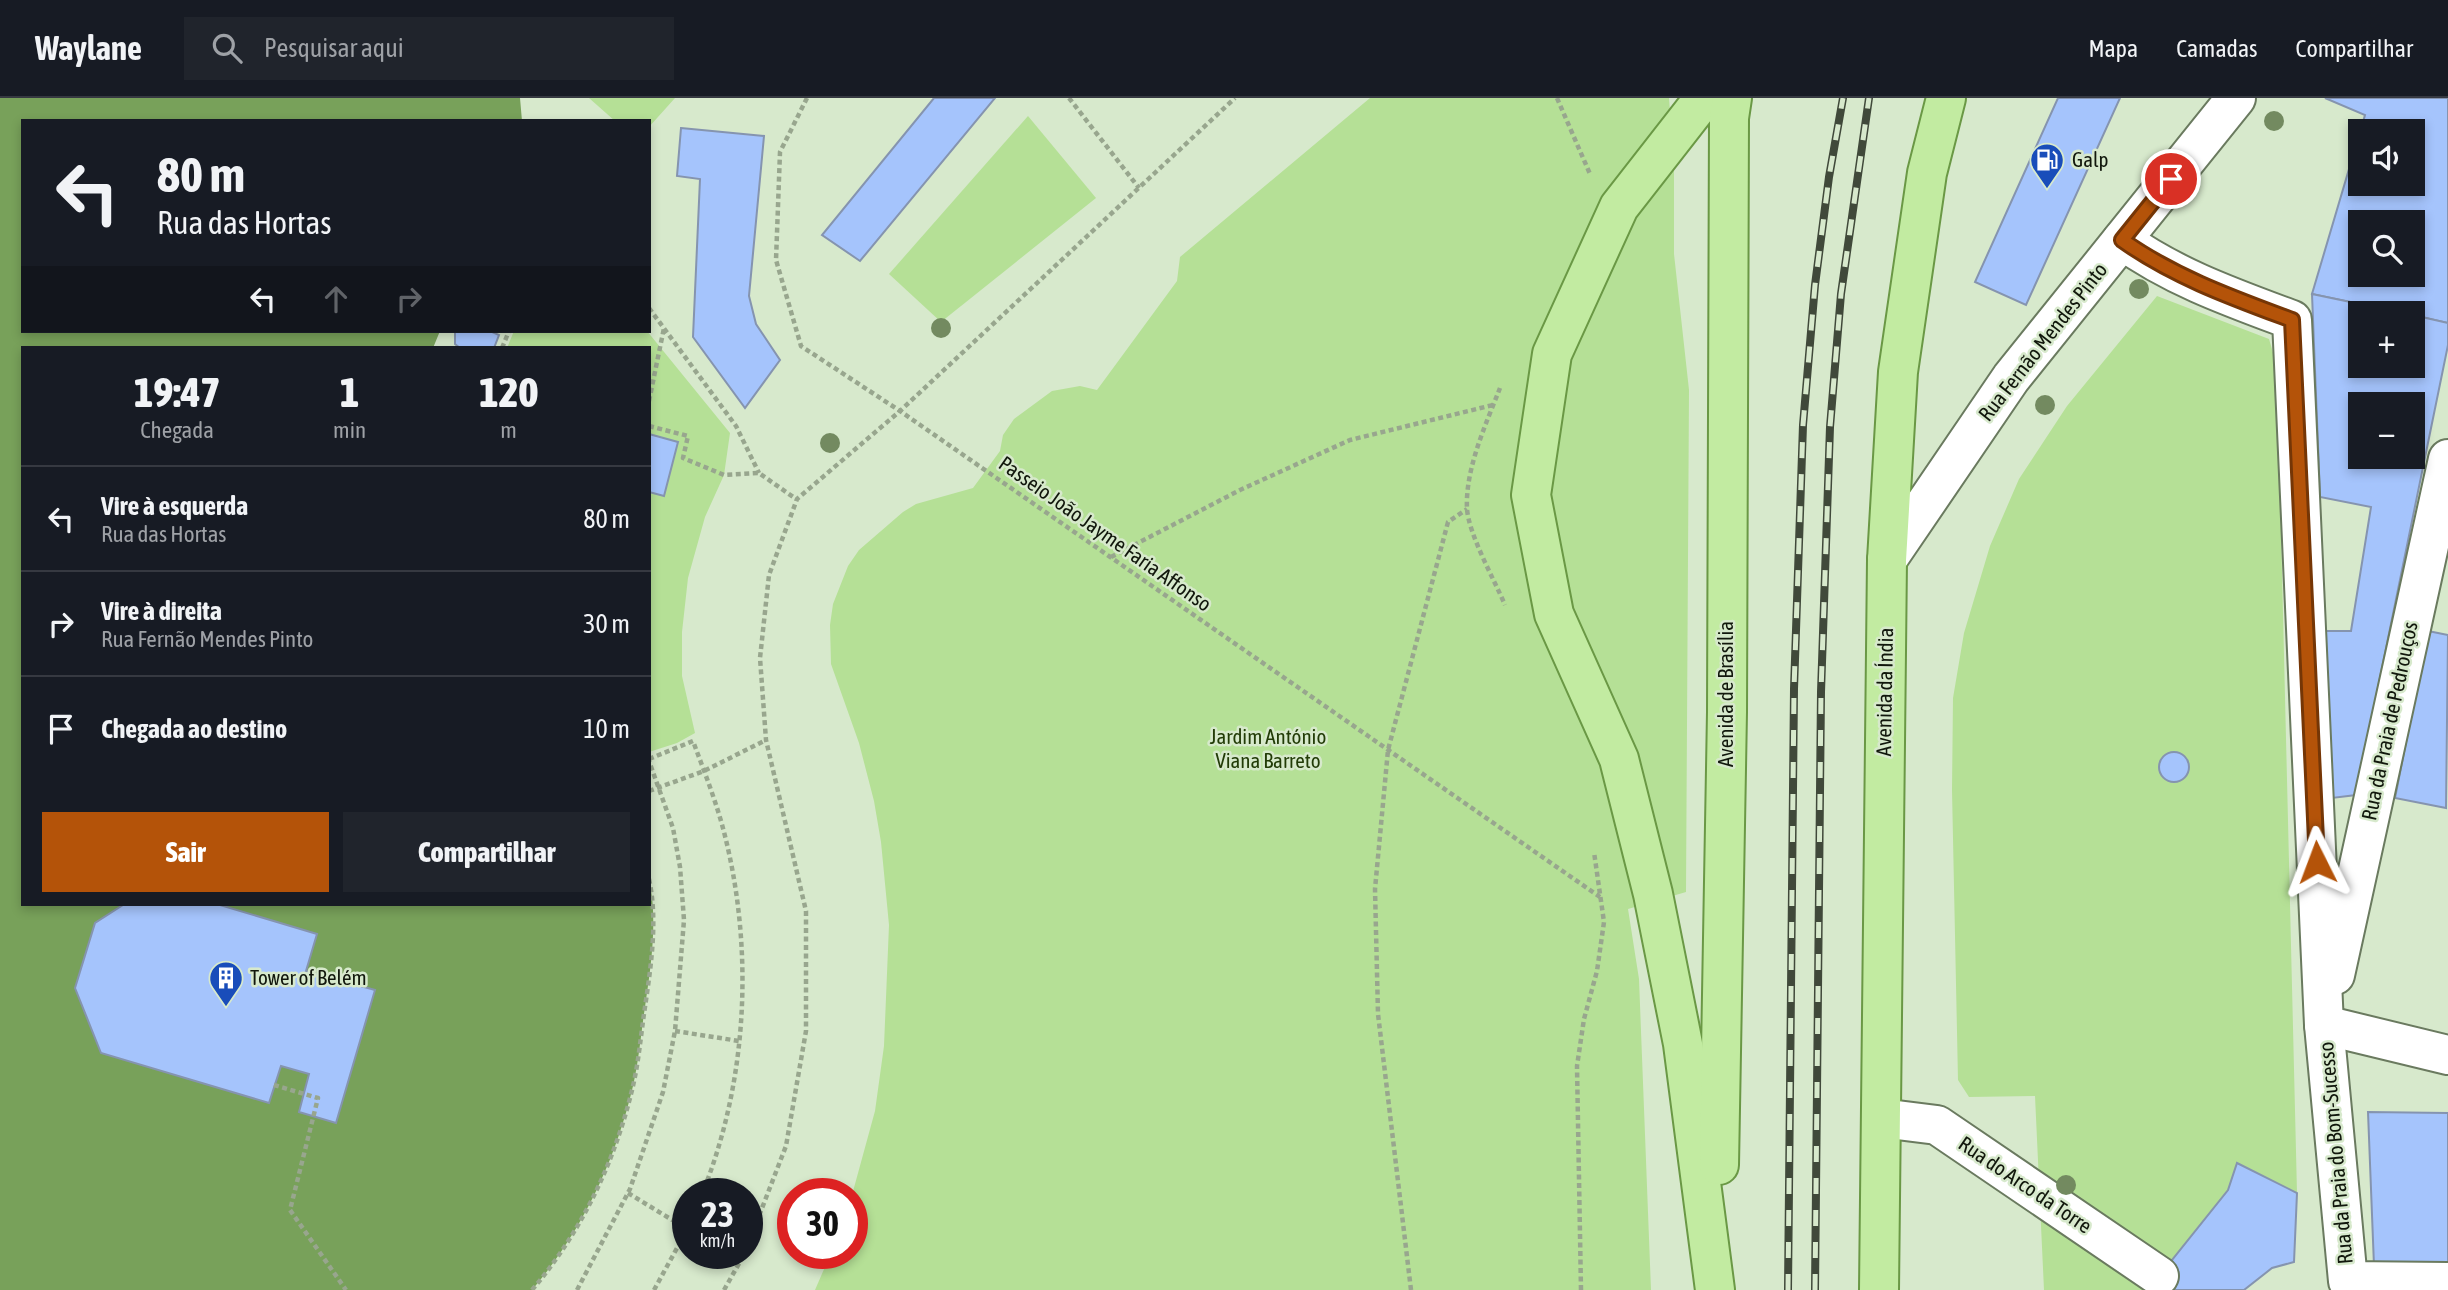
<!DOCTYPE html>
<html lang="pt">
<head>
<meta charset="utf-8">
<style>
	body { margin:0; font-family:"Asap Condensed",sans-serif; background:#20242c; color:#f1f3f6; height:100vh; display:flex; flex-direction:column; font-size:26px; white-space:nowrap }
	* { box-sizing:border-box; margin:0 }
	p { font-size:23px; color:#9ea1a6 }
	.icon { flex:none; width:38px; height:38px; fill:none; stroke:currentColor; stroke-width:2; stroke-linecap:round; stroke-linejoin:round }
	.map { position:relative; flex:1; overflow:hidden }
	.side { position:absolute; left:21px; top:248px; width:630px; height:560px; display:flex; flex-direction:column; background:#171b24; border-radius:0px; box-shadow:0 4px 10px #0003 }
	.side>* { flex:none }
	.guide { position:absolute; left:21px; top:21px; width:630px; height:214px; border-radius:0px; box-shadow:0 4px 10px #0003; background:#171b24; color:#f1f3f6; overflow:hidden }
	.fabs { position:absolute; left:2348px; top:21px; display:grid; gap:14px }
	.fabs a { display:grid; place-items:center; width:77px; height:77px; border-radius:0px; background:#171b24; box-shadow:0 4px 10px #0003; font-size:35px }
	.speed { position:absolute; left:672px; top:1080px; display:flex; gap:14px; font-size:35px; font-weight:700; text-align:center }
	.speed>* { display:grid; place-content:center; width:91px; height:91px; border-radius:50%; background:#171b24; box-shadow:0 4px 10px #0003; line-height:1 }
	.speed small { font-size:18px; font-weight:400 }
	.speed .limit { border:10px solid #d22; background:#fff; color:#111 }
	.pin { position:absolute; display:grid; place-items:center; width:60px; height:60px; color:#fff; margin:-30px; border:4px solid #fff; border-radius:50%; box-shadow:0 2px 7px #0007 }
	.me { position:absolute; width:77px; margin:-38px; rotate:357deg; stroke-linejoin:round; filter:drop-shadow(0 0 5px #0008) }
	.turn { display:flex; align-items:center; gap:24px; height:147px; padding:0 21px; font-size:32px }
	.turn .icon { width:91px; height:91px; stroke-width:2.5 }
	.turn b { display:block; font-size:49px; line-height:60px }
	.lanes { display:flex; align-items:center; height:66px; padding:0 21px; background:#0003; justify-content:center; gap:35px; direction:ltr }
	.lanes .off { opacity:.35 }
	.eta { display:flex; justify-content:space-evenly; align-items:center; height:119px; text-align:center }
	.eta b { font-size:42px; font-weight:800; line-height:49px }
	.button { display:flex; gap:14px; margin-top:auto; padding:14px 21px }
	.button a { flex:1; height:80px; border-radius:0px; background:#b45309; color:#fff; font-size:28px; font-weight:800; line-height:80px; text-align:center }
	.button a+a { background:#20242c; color:#f1f3f6 }
	ul { padding:0; list-style:none }
	li { display:flex; align-items:center; gap:21px; height:105px; padding:0 21px; border-top:2px solid #363941 }
	li div { flex:1 }
	li b { display:block; font-size:26px }
	li em { font-style:normal }
	header { display:flex; align-items:center; gap:42px; box-sizing:border-box; height:98px; padding:0 35px; background:#171b24; border-bottom:2px solid #363941 }
	header strong { font-size:33px }
	nav { display:flex; gap:38px; margin-inline-start:auto; font-size:24px }
	.search { width:490px; height:63px; background:#20242c; display:flex; align-items:center; gap:18px; box-sizing:border-box; padding:0 24px; border-radius:0px; color:#9ea1a6; font-size:26px }
	.map>svg:first-child { display:block }
</style>
</head>
<body>
<header>
<strong>Waylane</strong>
<div class="search"><svg class="icon" aria-label="search" viewBox="0 0 24 24"><circle cx="10" cy="10" r="6"/><path d="M15 15l6 6"/></svg>Pesquisar aqui</div>
<nav><a>Mapa</a><a>Camadas</a><a>Compartilhar</a></nav>
</header>
<div class="map">
<svg width="2448" height="1192" viewBox="0 0 2448 1192">
	<rect width="100%" height="100%" fill="#d7e9cc"/>
	<g fill="#b5e096">
		<polygon points="589,0 675,0 649,29 649,23 615,23"/>
		<polygon points="1370,0 1669,0 1674,71 1674,156 1689,292 1686,794 1628,811 1639,881 1651,1192 815,1192 831,1155 852,1155 852,1097 875,1013 884,948 889,827 881,744 874,703 859,645 831,566 830,527 833,506 848,468 859,452 903,414 916,406 973,390 1000,353 1003,337 1014,321 1052,293 1080,288 1097,292 1177,183 1180,159"/>
		<polygon points="1028,18 1096,100 941,224 889,176"/>
		<polygon points="2157,198 2269,241 2277,268 2297,1095 2237,1065 2228,1092 2148,1192 2044,1192 2035,998 1969,999 1958,982 1952,692 1953,600 1964,535 1990,448 2019,381 2067,308"/>
		<polygon points="514,233 647,233 730,335 724,377 705,419 688,480 682,534 682,578 695,635 677,645 649,654 649,250 507,250"/>
	</g>
	<path fill="#78a15a" d="M0,0H520L522,23H23V233H440L433,250H23V807H649V781C658,822 651,868 645,909C641,935 639,962 633,988C615,1064 582,1133 532,1192H0Z"/>
	<g fill="#a5c4fc" stroke="#8594af" stroke-width="2" fill-rule="evenodd">
		<polygon points="934,0 995,0 860,163 822,137"/>
		<polygon points="2058,0 2120,0 2026,207 1975,184"/>
		<path d="M2325,0H2448V225L2413,217V215H2403L2312,196L2365,17ZM2361,33H2413V86H2361ZM2361,124H2413V177H2361Z"/>
		<polygon points="681,30 764,38 749,198 756,226 780,262 745,310 693,239 700,81 677,78"/>
		<path d="M2312,196L2403,215H2361V268H2413V217L2448,225V247L2356,697L2332,700L2321,533H2351L2371,409L2320,399ZM2361,306H2413V359H2361Z"/>
		<polygon points="455,233 490,233 499,237 494,250 460,250 455,246"/>
		<polygon points="649,336 678,344 664,398 649,394"/>
		<polygon points="2428,533 2448,537 2446,710 2395,700"/>
		<circle cx="2174" cy="669" r="15"/>
		<polygon points="123,807 220,807 317,836 306,873 375,892 336,1025 299,1014 309,976 281,968 269,1005 101,955 75,890 95,825"/>
		<polygon points="2368,1014 2448,1015 2448,1165 2374,1168"/>
		<polygon points="2237,1065 2297,1095 2294,1164 2272,1170 2244,1192 2148,1192 2228,1092"/>
	</g>
	<g fill="none" stroke-linecap="round" stroke-linejoin="round">
		<g stroke="#6a7a5f" stroke-width="42">
			<g id="minor">
				<path d="M2122,142C2173,179 2233,200 2292,222L2324,927L2348,1183L2448,1184"/>
				<polyline points="1887,462 2011,280 2236,0"/>
				<polyline points="2335,877 2448,361"/>
				<polyline points="2324,927 2448,957"/>
				<polyline points="1881,1020 1937,1027 2159,1178"/>
			</g>
		</g>
		<g stroke="#6a9845" stroke-width="42">
			<g id="major">
				<polyline points="1704,0 1619,109 1552,256 1531,397 1554,516 1619,661 1653,796 1683,946 1715,1192"/>
				<polyline points="1719,1067 1727,614 1729,20 1732,0"/>
				<polyline points="1879,1192 1887,462 1898,274 1927,75 1946,0"/>
			</g>
		</g>
		<g stroke="#98a68e" stroke-width="4.5" stroke-dasharray="5 3.5" stroke-linecap="butt">
			<polyline points="807,0 780,54 776,162 801,248 900,313 1600,799"/>
			<polyline points="1069,0 1139,90"/>
			<polyline points="1557,0 1590,76"/>
			<polyline points="649,210 736,328 759,375"/>
			<polyline points="502,250 509,233"/>
			<path d="M1500,290C1486,326 1465,371 1467,411C1469,437 1494,481 1505,507"/>
			<polyline points="649,303 664,230"/>
			<polyline points="649,328 688,338 683,360 724,377 759,375 796,401"/>
			<polyline points="1111,459 1240,392 1350,342 1493,307"/>
			<path d="M649,661L693,643C704,673 716,703 724,734C754,851 748,983 702,1096"/>
			<polyline points="649,693 704,673 766,642"/>
			<polyline points="675,933 739,943"/>
			<polyline points="274,987 318,1000 290,1112 346,1192"/>
			<polyline points="628,1095 687,1131"/>
			<polyline points="747,1149 786,1048 806,933 806,813 766,642 760,560 769,477 797,401 900,313 1235,0"/>
			<path d="M532,1192C582,1133 615,1064 633,988C639,962 641,935 645,909C651,868 658,822 649,781"/>
			<polyline points="577,1192 630,1091 663,994 675,933 684,822 680,769 673,730 649,663"/>
			<polyline points="654,1192 688,1130"/>
			<polyline points="724,1192 745,1155"/>
			<polyline points="1411,1192 1378,916 1375,791 1388,652 1448,424 1467,411"/>
			<polyline points="1581,1192 1577,968 1584,921 1597,873 1604,824 1594,754"/>
		</g>
		<use href="#minor" stroke="#fff" stroke-width="38"/>
		<use href="#major" stroke="#c2eba1" stroke-width="38"/>
		<g stroke="#40493a" stroke-width="8">
			<g id="rail">
				<polyline points="1788,1192 1794,591 1803,327 1815,187 1829,79 1843,0"/>
				<polyline points="1815,1192 1821,594 1830,329 1841,196 1869,0"/>
			</g>
		</g>
		<use href="#rail" stroke="#d7e9cc" stroke-width="5" stroke-dasharray="16" stroke-linecap="butt"/>
	</g>
	<g fill="#738a60">
		<circle cx="2274" cy="23" r="10"/>
		<circle cx="2139" cy="191" r="10"/>
		<circle cx="941" cy="230" r="10"/>
		<circle cx="2045" cy="307" r="10"/>
		<circle cx="830" cy="345" r="10"/>
		<circle cx="2066" cy="1087" r="10"/>
	</g>
	<g fill="none" stroke-linecap="round" stroke-linejoin="round">
		<g stroke="#753606" stroke-width="18">
			<path id="route" d="M2171,81L2122,142C2174,179 2233,200 2292,222L2317,764"/>
		</g>
		<use href="#route" stroke="#b45309" stroke-width="12"/>
	</g>
	<defs>
		<g id="fuel-pin" transform="scale(1.75)"><path d="M0 17L-7.5 6A9.5 9.5 0 1 1 7.5 6Z" fill="#194dba" stroke="#d7e9cc"/><path d="M-5.5-6h7V0h2V4h1.3V-2.5L3-4.5l.8-.8L6-3V5H2.5V1h-1V6h-7ZM-4.2-4.7v3.2H.2V-4.7Z" fill="#fff"/></g>
		<g id="building-pin" transform="scale(1.75)"><path d="M0 17L-7.5 6A9.5 9.5 0 1 1 7.5 6Z" fill="#194dba" stroke="#d7e9cc"/><path d="M-4-6H4V6H1V3H-1V6H-4ZM-2.5-4.3h1.7v1.8h-1.7ZM.8-4.3h1.7v1.8H.8ZM-2.5-1h1.7V.8h-1.7ZM.8-1h1.7V.8H.8Z" fill="#fff"/></g>
	</defs>
	<g fill-rule="evenodd">
		<use href="#fuel-pin" x="2047" y="62"/>
		<use href="#building-pin" x="226" y="880"/>
	</g>
	<g text-anchor="middle" stroke-width="5" stroke-linejoin="round" paint-order="stroke">
		<g font-size="21" fill="#11170c" stroke="#d7e9cc" text-anchor="start">
			<text x="2072" y="69">Galp</text>
			<text x="250" y="887">Tower of Belém</text>
		</g>
		<g font-size="21" fill="#11170c" stroke="#d7e9cc">
			<text transform="translate(2043 244) rotate(-52)" y="7">Rua Fernão Mendes Pinto</text>
			<text transform="translate(1105 436) rotate(35)" y="7">Passeio João Jayme Faria Affonso</text>
			<text transform="translate(1885 594) rotate(-89)" y="7">Avenida da Índia</text>
			<text transform="translate(1726 596) rotate(-90)" y="7">Avenida de Brasília</text>
			<text transform="translate(2390 623) rotate(-78)" y="7">Rua da Praia de Pedrouços</text>
			<text transform="translate(2336 1055) rotate(-95)" y="7">Rua da Praia do Bom-Sucesso</text>
			<text transform="translate(2025 1087) rotate(34)" y="7">Rua do Arco da Torre</text>
		</g>
		<g font-size="21" fill="#223c07" stroke="#d7e9cc">
			<text x="1268" y="646">Jardim António<tspan x="1268" dy="24">Viana Barreto</tspan></text>
		</g>
	</g>
</svg>
<div class="fabs">
<a><svg class="icon" aria-label="sound" viewBox="0 0 24 24"><path d="M4 9h4l5-4v14l-5-4H4zM17 9q2 3 0 6"/></svg></a>
<a><svg class="icon" aria-label="search" viewBox="0 0 24 24"><circle cx="10" cy="10" r="6"/><path d="M15 15l6 6"/></svg></a>
<a>+</a>
<a>−</a>
</div>
<div class="speed"><div>23<small>km/h</small></div><div class="limit">30</div></div>
<div class="pin" style="left:2171px;top:81px;background:#d93025"><svg class="icon" aria-label="arrive" viewBox="0 0 24 24"><path d="M6 21V4h12l-3 4 3 4H6"/></svg></div>
<svg class="me" style="left:2317px;top:764px" viewBox="-20 -20 40 40"><path d="M0-17L14 15 0 8-14 15z" fill="#b45309" stroke="#fff" stroke-width="4"/></svg>
<div class="guide">
<div class="turn"><svg class="icon" aria-label="left" viewBox="0 0 24 24"><path d="M17 20v-9H6M10 6l-5 5 5 5"/></svg><div><b>80 m</b>Rua das Hortas</div></div>
<div class="lanes"><svg class="icon" aria-label="left" viewBox="0 0 24 24"><path d="M17 20v-9H6M10 6l-5 5 5 5"/></svg><svg class="icon off" aria-label="ahead" viewBox="0 0 24 24"><path d="M12 20V5M6 11l6-6 6 6"/></svg><svg class="icon off" aria-label="right" viewBox="0 0 24 24"><path d="M7 20v-9h11M14 6l5 5-5 5"/></svg></div>
</div>
<section class="side">
<div class="eta">
<div><b>19:47</b><p>Chegada</p></div>
<div><b>1</b><p>min</p></div>
<div><b>120</b><p>m</p></div>
</div>
<ul>
<li><svg class="icon" aria-label="left" viewBox="0 0 24 24"><path d="M17 20v-9H6M10 6l-5 5 5 5"/></svg><div><b>Vire à esquerda</b><p>Rua das Hortas</p></div><em>80 m</em></li>
<li><svg class="icon" aria-label="right" viewBox="0 0 24 24"><path d="M7 20v-9h11M14 6l5 5-5 5"/></svg><div><b>Vire à direita</b><p>Rua Fernão Mendes Pinto</p></div><em>30 m</em></li>
<li><svg class="icon" aria-label="arrive" viewBox="0 0 24 24"><path d="M6 21V4h12l-3 4 3 4H6"/></svg><div><b>Chegada ao destino</b></div><em>10 m</em></li>
</ul>
<div class="button"><a>Sair</a><a>Compartilhar</a></div>
</section>
</div>
</body>
</html>
